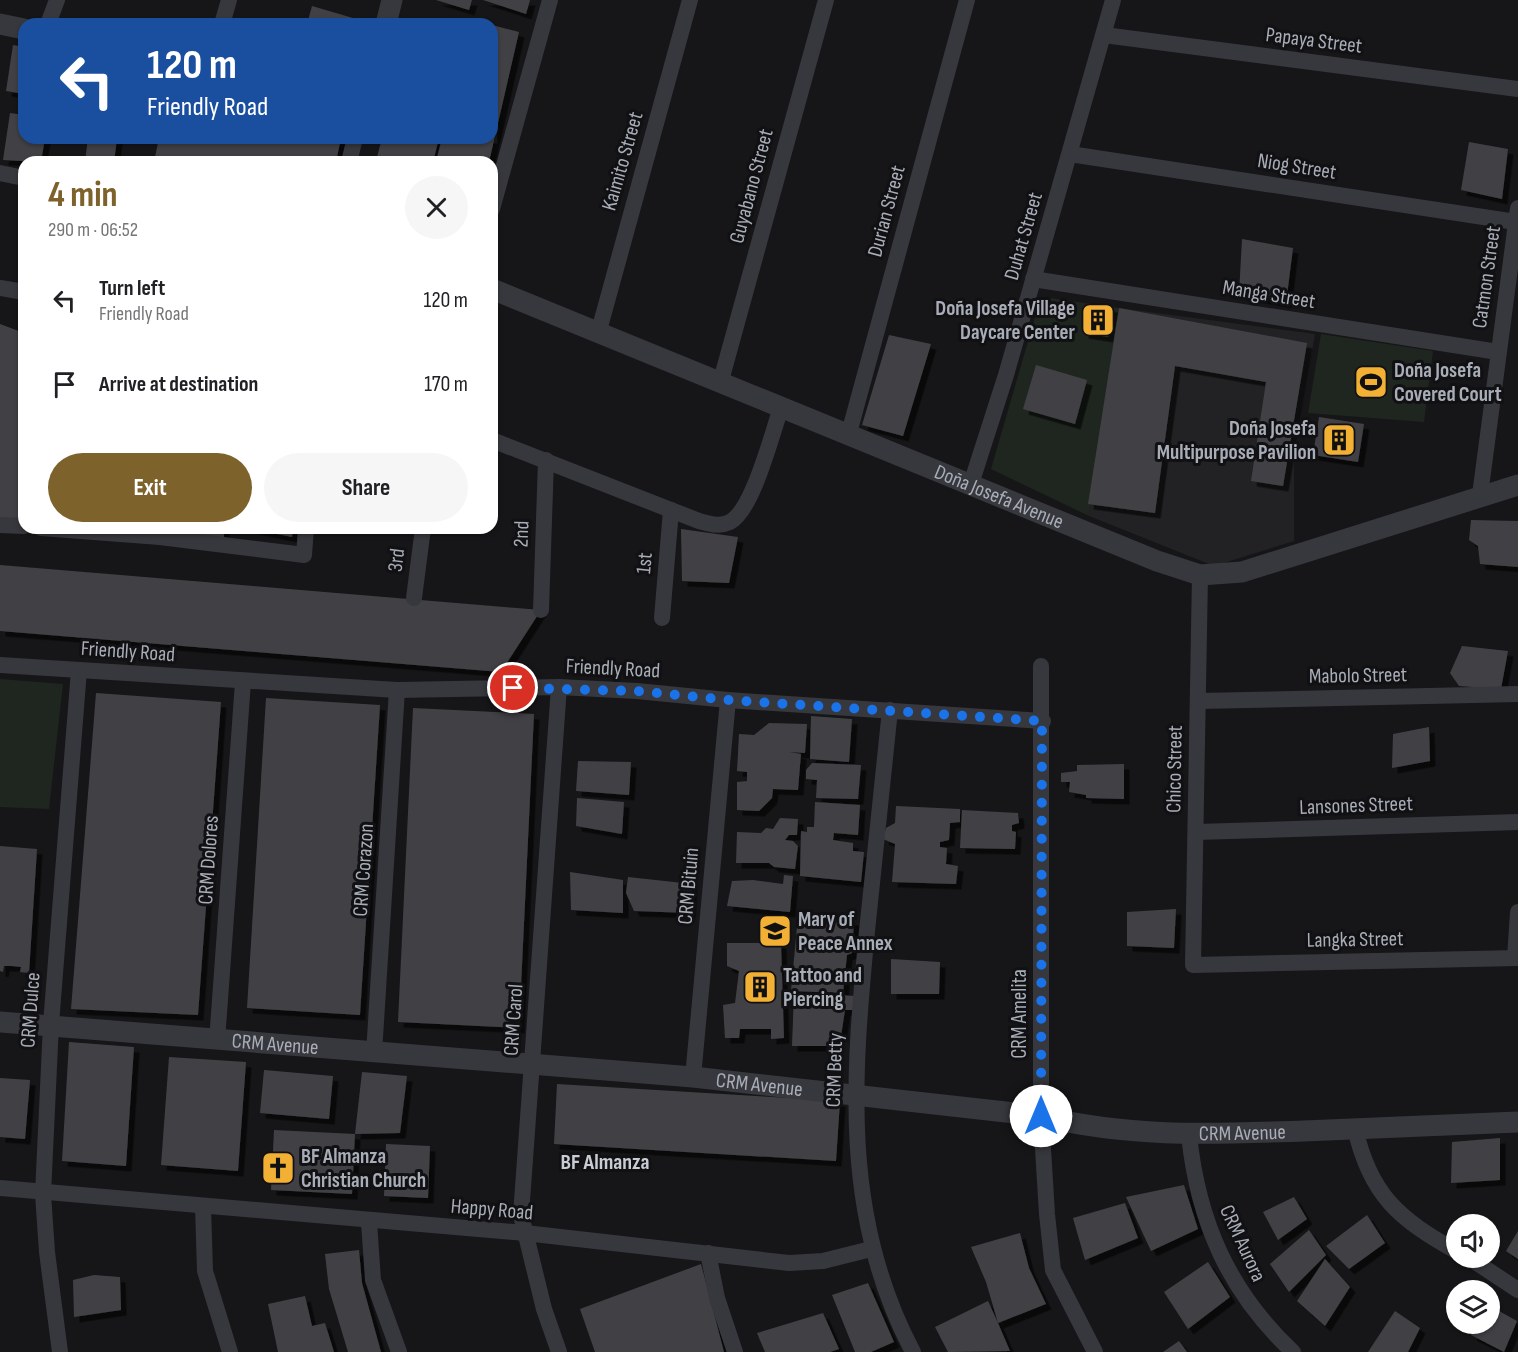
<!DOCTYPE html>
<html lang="en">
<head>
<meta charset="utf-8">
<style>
	body { margin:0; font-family:"Sofia Sans Condensed",sans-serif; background:#f6f6f6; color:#202124; height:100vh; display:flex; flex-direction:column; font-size:22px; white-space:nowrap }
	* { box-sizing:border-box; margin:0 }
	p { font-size:20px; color:#757577 }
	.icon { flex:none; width:33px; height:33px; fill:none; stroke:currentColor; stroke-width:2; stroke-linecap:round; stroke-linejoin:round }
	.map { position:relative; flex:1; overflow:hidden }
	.details { position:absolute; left:18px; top:156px; width:480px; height:378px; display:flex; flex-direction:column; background:#fff; border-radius:18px; box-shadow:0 2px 4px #0004 }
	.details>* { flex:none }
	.guide { position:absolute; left:18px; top:18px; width:480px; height:126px; border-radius:18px; box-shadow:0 2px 4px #0004; background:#1a4fa0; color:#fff; overflow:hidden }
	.buttons { position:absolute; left:1446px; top:1214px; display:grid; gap:12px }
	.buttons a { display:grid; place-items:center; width:54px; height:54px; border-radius:50%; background:#fff; box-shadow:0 2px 4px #0004; font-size:30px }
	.pin { position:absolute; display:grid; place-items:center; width:51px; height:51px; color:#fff; margin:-26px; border:3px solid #fff; border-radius:50%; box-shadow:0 2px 6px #0007 }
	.me { position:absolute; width:66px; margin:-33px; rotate:0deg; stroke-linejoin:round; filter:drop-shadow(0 0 4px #0008) }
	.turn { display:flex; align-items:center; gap:21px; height:126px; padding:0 30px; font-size:27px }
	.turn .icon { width:78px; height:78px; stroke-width:2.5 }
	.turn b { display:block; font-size:42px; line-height:51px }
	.round { display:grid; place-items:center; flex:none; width:63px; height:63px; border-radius:32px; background:#f6f6f6 }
	.overview { display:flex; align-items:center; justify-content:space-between; height:102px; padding:0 30px }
	h1 { font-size:36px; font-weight:700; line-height:45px; color:#7e622b }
	.button { display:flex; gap:12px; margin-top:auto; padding:12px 30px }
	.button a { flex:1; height:69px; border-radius:36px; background:#7e622b; color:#fff; font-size:24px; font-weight:700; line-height:69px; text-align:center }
	.button a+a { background:#f6f6f6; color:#202124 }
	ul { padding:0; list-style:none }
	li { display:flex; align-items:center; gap:18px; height:84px; padding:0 30px }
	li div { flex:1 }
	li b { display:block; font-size:22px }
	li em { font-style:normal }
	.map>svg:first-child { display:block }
</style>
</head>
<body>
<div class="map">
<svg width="1518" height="1352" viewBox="0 0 1518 1352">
	<defs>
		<filter id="shadow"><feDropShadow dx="5.5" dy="5.5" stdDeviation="0" flood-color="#0009"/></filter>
	</defs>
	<rect width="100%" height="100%" fill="#161618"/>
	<polygon fill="#222225" points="1119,308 1315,334 1294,461 1294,541 1214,566 1089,516"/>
	<g fill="#1e261f">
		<polygon points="1050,298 1119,308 1089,516 991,469 1040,300"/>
		<polygon points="1321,334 1433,351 1424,422 1308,413"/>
		<polygon points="0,679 63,684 49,809 0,807"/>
	</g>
	<g fill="#404145" filter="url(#shadow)">
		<polygon points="436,0 472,0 469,10"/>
		<polygon points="483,0 530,0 526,14"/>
		<polygon points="312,6 370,23 370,24 307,24"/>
		<polygon points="492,25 519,32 489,162 456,162 437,158 442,138 492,138"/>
		<polygon points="13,45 24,47 24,94 6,91"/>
		<polygon points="10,113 24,115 24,138 45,138 41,162 3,160"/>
		<polygon points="88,138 117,138 114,162 85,162"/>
		<polygon points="159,138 341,138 336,162 154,162"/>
		<polygon points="382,138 439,138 433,162 381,162 376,161"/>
		<polygon points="1469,142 1508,149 1502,199 1461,190"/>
		<polygon points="1242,239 1293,248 1286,303 1239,294"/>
		<polygon points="1088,304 1113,307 1108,337 1083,333"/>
		<polygon points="1119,308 1307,343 1283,486 1251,481 1266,382 1175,366 1155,513 1088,504"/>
		<polygon points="0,324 24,333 24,438 18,522 0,518"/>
		<polygon points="889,335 931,344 903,436 862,425"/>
		<polygon points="1036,365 1087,380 1075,424 1023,409"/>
		<polygon points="1319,417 1364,424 1358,462 1313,455"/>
		<polygon points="1471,520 1518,521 1518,567 1480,564 1478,546 1469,540"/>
		<polygon points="187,528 224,528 224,539 187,536"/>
		<polygon points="248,528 293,528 292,537"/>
		<polygon points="681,529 738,537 729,583 682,581"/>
		<polygon points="0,565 541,610 501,672 0,631"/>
		<polygon points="1462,646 1508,651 1501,689 1459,686 1450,673"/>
		<polygon points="96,693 221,702 198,1015 71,1009"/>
		<polygon points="266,698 380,705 360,1015 247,1008"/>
		<polygon points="413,708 534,714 519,1028 398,1022"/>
		<polygon points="811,716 852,719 849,762 810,759"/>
		<polygon points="769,723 807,724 805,753 789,752 801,754 798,790 773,789 772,798 759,811 737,810 737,782 747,781 747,772 737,771 739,734 754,735"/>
		<polygon points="1429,727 1430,761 1392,768 1393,734"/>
		<polygon points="578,761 631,762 629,795 576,791"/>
		<polygon points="812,763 861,765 858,799 816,798 817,780 806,779 806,770"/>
		<polygon points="1124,764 1124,799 1086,798 1086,795 1069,792 1070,782 1061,782 1061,773 1077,771 1077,765"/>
		<polygon points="577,798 624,802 622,834 576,826"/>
		<polygon points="815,802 860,805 858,835 834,833 833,840 853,843 853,851 864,852 861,882 800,876 801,831 807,832 807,827 814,827"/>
		<polygon points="896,806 960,809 960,822 950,823 949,840 940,842 940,847 947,848 946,864 958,866 956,884 892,882 895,844 883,839 886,828 895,823"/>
		<polygon points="962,810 1018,813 1019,823 1012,825 1012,831 1016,832 1015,849 960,848"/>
		<polygon points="780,818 798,819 797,835 789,835 785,840 793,841 798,846 795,869 774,867 769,863 736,863 737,832 761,833 766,828 773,829"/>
		<polygon points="0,846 37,849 29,973 20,972 21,967 12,966 4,966 3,972 0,971"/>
		<polygon points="570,872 623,880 623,913 571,910"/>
		<polygon points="784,875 793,876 790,912 727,906 732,881 753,880 783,884"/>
		<polygon points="628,877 692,884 690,913 634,911 626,893"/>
		<polygon points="1176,909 1174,948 1127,946 1127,912"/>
		<polygon points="798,916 854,920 852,953 847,955 843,993 791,991"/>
		<polygon points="727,943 781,943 784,1038 771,1039 771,1029 740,1029 739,1038 725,1038 723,1005 735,1003 739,971 727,966"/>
		<polygon points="891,959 940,962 939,994 891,994"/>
		<polygon points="794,993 856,996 855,1010 845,1010 841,1036 829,1037 828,1046 792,1046"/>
		<polygon points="69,1042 134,1047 126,1166 62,1161"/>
		<polygon points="169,1057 246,1062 238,1171 161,1165"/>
		<polygon points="264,1070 333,1076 329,1119 260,1113"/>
		<polygon points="362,1072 407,1076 400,1133 355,1134"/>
		<polygon points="0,1078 30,1080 25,1139 0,1137"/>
		<polygon points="557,1084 840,1101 836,1161 554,1144"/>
		<polygon points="274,1130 355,1134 352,1194 271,1190"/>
		<polygon points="1500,1138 1500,1180 1451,1183 1452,1142"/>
		<polygon points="386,1144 430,1146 428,1198 384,1196"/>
		<polygon points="1184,1185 1198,1229 1151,1251 1126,1197"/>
		<polygon points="1294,1197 1307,1219 1278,1240 1263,1212"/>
		<polygon points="1125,1203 1138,1238 1085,1260 1073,1218"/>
		<polygon points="1367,1215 1385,1243 1349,1269 1326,1246"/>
		<polygon points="1309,1230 1326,1255 1289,1292 1270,1264"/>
		<polygon points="1518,1231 1518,1259 1506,1251"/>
		<polygon points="1020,1233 1029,1268 1046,1304 998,1323 1010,1351 948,1352 935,1327 988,1301 998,1323 986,1282 971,1247"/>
		<polygon points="359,1250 362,1283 381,1352 348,1352 329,1289 325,1254"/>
		<polygon points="1325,1259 1350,1287 1325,1326 1297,1301"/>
		<polygon points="1208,1262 1230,1297 1188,1329 1164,1292"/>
		<polygon points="701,1264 724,1352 595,1352 580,1309"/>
		<polygon points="94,1275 120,1277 121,1310 74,1317 73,1280"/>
		<polygon points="868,1283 894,1342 871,1352 855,1352 832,1295"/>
		<polygon points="305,1296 312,1326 325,1323 334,1352 278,1352 268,1304"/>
		<polygon points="1490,1306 1517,1321 1504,1352 1471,1335 1477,1323 1490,1323"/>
		<polygon points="1395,1311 1420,1328 1408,1352 1368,1352"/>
		<polygon points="823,1313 839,1349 830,1352 765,1352 757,1333"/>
		<polygon points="1179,1341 1187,1352 1163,1352"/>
	</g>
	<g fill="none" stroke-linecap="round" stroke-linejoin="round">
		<g stroke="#37383d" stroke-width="16">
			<polyline points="48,24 57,0"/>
			<polyline points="222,24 229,0"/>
			<polyline points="1104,35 1518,89"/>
			<polyline points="1070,154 1516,222"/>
			<polyline points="349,162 355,138"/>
			<polyline points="0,173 24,178"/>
			<polyline points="492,209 550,0"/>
			<polyline points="1033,279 1498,352"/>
			<polyline points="0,288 24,292"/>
			<polyline points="598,334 690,0"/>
			<polyline points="720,384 826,0"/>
			<polyline points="849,433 967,0"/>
			<path d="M492,440L699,521C711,524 719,527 730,522C753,510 772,433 781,408"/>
			<polyline points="971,484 1006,375 1113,0"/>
			<polyline points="1480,495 1518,208"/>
			<polyline points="0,525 24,526"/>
			<polyline points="41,528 160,537 304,555 306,528"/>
			<polyline points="1200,575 1193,965 1518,958"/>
			<polyline points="414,598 423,528"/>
			<polyline points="541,610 546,460"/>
			<polyline points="662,618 671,510"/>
			<polyline points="0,665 397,690 559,687 637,691 728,700 1043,721"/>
			<polyline points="1041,666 1041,1116 1047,1214 1053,1270 1095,1352"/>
			<polyline points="559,687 521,1215 544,1309 559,1352"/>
			<polyline points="1198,701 1518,694"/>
			<path d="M890,710C882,783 875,857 867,931C853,1077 841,1217 913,1352"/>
			<polyline points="1196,832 1518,822"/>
			<polyline points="1515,958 1518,912"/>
			<polyline points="217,1041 243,682"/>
			<polyline points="374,1053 397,690"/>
			<polyline points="693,1077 728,700"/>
			<path d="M1355,1128C1370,1195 1399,1219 1456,1251"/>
			<path d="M1189,1135C1198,1222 1229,1292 1293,1352"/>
			<polyline points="0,1188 525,1233 789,1263 823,1261 871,1249"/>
			<polyline points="203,1207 205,1271 230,1352"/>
			<polyline points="369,1222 373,1280 399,1352"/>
			<polyline points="708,1253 717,1298 735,1352"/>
			<polyline points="1468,1257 1518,1290"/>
			<polyline points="60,1352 47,1252 43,1194 51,1024 79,670"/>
		</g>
		<g stroke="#37383d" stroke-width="21">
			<polyline points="0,24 24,29"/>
			<polyline points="386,24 392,0"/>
			<path id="s1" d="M492,289L1157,561L1200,575L1242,572L1518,485"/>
			<path id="s2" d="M0,1022L693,1077L1041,1116C1131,1138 1212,1134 1304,1131C1375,1128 1447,1125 1518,1122"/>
		</g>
	</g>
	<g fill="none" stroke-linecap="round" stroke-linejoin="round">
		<polyline stroke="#1a73e8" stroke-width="10" stroke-dasharray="0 18" points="513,688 637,691 728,700 1042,721 1041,1116"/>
	</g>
	<defs>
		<g id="building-square" transform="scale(1.725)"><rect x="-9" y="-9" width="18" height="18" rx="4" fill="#f2b134" stroke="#111113"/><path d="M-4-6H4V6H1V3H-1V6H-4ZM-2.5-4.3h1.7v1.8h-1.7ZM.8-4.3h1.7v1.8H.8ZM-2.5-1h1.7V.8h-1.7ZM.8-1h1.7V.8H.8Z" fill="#111"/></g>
		<g id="stadium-square" transform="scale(1.725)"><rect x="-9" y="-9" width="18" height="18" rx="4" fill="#f2b134" stroke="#111113"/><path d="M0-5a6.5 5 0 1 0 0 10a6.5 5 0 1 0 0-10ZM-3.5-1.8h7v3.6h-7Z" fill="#111"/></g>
		<g id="school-square" transform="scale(1.725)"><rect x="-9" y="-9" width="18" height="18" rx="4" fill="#f2b134" stroke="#111113"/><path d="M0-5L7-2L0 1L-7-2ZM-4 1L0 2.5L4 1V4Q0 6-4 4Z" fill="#111"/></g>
		<g id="church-square" transform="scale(1.725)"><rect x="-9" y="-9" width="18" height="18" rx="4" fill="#f2b134" stroke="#111113"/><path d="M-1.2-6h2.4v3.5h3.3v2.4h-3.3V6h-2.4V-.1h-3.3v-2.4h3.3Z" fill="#111"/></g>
	</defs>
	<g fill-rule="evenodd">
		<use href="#building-square" x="1098" y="320"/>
		<use href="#stadium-square" x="1371" y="382"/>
		<use href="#building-square" x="1339" y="440"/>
		<use href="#school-square" x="775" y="931"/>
		<use href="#building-square" x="760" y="987"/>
		<use href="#church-square" x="278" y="1168"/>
	</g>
	<g text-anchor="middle" stroke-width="6" stroke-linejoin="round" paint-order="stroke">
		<g font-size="21" fill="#a8adb8" stroke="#111113">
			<text transform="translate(1314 40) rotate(7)" y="7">Papaya Street</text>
			<text transform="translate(622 161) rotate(-74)" y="7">Kaimito Street</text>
			<text transform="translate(1297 166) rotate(9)" y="7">Niog Street</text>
			<text transform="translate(751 186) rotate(-75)" y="7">Guyabano Street</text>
			<text transform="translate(886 211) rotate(-75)" y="7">Durian Street</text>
			<text transform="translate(1023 236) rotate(-74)" y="7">Duhat Street</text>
			<text transform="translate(1486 277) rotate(-82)" y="7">Catmon Street</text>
			<text transform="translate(1269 294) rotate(9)" y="7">Manga Street</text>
			<text dy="7" stroke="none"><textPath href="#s1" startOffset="548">Doña Josefa Avenue</textPath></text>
			<text transform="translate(521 534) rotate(-88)" y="7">2nd</text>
			<text transform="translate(396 560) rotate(-83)" y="7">3rd</text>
			<text transform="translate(644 563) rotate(-85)" y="7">1st</text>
			<text transform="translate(128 651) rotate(4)" y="7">Friendly Road</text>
			<text transform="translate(613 668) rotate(3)" y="7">Friendly Road</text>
			<text transform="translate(1358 675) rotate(-1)" y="7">Mabolo Street</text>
			<text transform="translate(1174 769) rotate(-89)" y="7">Chico Street</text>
			<text transform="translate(1356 805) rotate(-2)" y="7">Lansones Street</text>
			<text transform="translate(208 860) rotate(-86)" y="7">CRM Dolores</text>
			<text transform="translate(363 870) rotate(-86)" y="7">CRM Corazon</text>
			<text transform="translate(688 886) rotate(-85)" y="7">CRM Bituin</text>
			<text transform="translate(1355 939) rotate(-1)" y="7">Langka Street</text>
			<text transform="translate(30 1010) rotate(-86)" y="7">CRM Dulce</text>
			<text transform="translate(1019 1014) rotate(-90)" y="7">CRM Amelita</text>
			<text transform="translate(513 1020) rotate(-86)" y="7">CRM Carol</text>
			<text dy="7" stroke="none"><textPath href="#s2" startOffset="276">CRM Avenue</textPath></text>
			<text transform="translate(834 1070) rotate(-88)" y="7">CRM Betty</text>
			<text dy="7" stroke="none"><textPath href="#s2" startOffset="762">CRM Avenue</textPath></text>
			<text dy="7" stroke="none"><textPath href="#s2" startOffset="1248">CRM Avenue</textPath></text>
			<text transform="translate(492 1209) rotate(5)" y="7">Happy Road</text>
			<text transform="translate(1243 1243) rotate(65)" y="7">CRM Aurora</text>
		</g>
		<g font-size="21" font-weight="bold" fill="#a8adb8" stroke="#111113" text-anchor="start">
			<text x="1075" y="315" text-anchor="end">Doña Josefa Village<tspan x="1075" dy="24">Daycare Center</tspan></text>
			<text x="1394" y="377">Doña Josefa<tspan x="1394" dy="24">Covered Court</tspan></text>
			<text x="1316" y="435" text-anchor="end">Doña Josefa<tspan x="1316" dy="24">Multipurpose Pavilion</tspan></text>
			<text x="798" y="926">Mary of<tspan x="798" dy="24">Peace Annex</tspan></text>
			<text x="783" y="982">Tattoo and<tspan x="783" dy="24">Piercing</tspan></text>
			<text x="301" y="1163">BF Almanza<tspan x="301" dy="24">Christian Church</tspan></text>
		</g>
		<g font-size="22" font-weight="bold" fill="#c9ccd4" stroke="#111113">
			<text x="605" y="1169">BF Almanza</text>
		</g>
	</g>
</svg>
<div class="buttons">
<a><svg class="icon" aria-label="sound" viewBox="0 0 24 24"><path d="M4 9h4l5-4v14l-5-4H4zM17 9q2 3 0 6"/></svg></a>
<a><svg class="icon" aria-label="layers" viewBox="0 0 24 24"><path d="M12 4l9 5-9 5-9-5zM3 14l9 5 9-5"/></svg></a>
</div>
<div class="pin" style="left:513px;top:688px;background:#d93025"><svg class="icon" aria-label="arrive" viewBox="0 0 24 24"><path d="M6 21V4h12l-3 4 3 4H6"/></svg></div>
<svg class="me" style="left:1041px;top:1116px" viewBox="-20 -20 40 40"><circle r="19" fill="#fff"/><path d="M0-13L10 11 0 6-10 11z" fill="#1a73e8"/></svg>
<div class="guide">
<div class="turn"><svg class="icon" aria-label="left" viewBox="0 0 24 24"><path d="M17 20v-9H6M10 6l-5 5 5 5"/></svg><div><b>120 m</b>Friendly Road</div></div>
</div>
<section class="details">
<div class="overview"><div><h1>4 min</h1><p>290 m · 06:52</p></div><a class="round"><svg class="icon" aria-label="close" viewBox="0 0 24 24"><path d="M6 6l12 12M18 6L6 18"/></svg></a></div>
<ul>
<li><svg class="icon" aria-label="left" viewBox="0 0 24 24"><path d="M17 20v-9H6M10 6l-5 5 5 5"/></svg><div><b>Turn left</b><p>Friendly Road</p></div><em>120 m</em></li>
<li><svg class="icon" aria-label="arrive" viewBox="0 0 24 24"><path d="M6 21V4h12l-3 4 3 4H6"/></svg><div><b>Arrive at destination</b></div><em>170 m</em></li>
</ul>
<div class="button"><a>Exit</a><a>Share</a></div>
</section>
</div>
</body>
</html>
